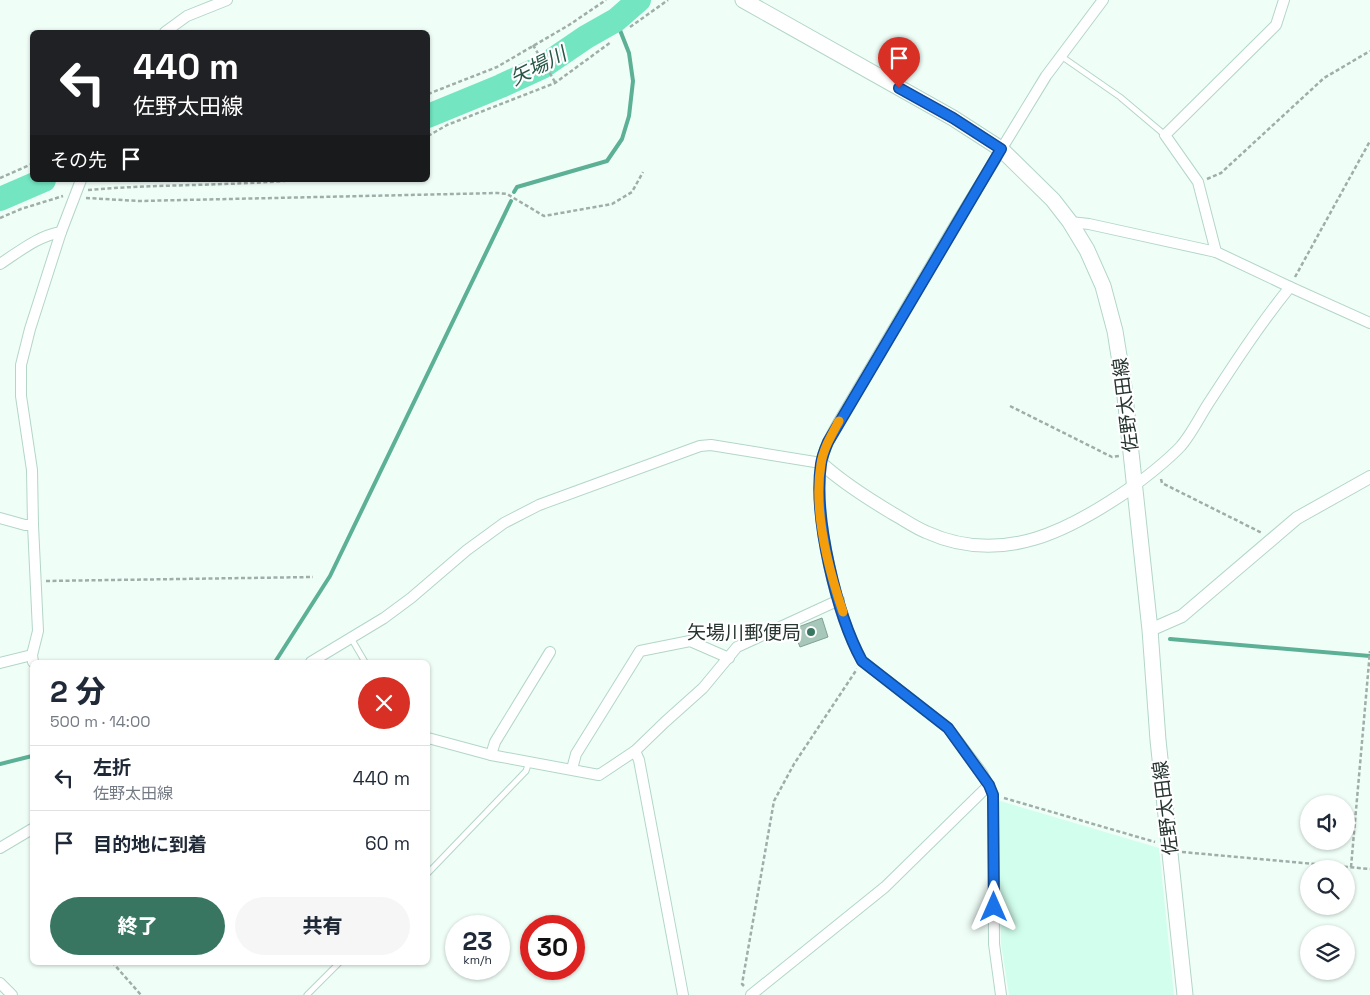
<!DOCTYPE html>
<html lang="ja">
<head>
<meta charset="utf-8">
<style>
	body { margin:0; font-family:"Space Grotesk","Noto Sans JP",sans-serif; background:#f6f6f7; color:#1f2937; height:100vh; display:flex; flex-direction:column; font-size:19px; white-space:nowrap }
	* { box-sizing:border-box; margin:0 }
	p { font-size:16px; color:#747a83 }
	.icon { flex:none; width:28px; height:28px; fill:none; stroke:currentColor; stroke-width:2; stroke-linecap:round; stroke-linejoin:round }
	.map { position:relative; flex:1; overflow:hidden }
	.panel { position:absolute; left:30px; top:660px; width:400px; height:305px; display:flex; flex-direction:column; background:#fff; border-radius:8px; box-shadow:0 1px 4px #0004 }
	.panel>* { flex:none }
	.guide { position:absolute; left:30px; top:30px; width:400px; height:152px; border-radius:8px; box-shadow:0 1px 4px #0004; background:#202124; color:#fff; overflow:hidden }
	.tools { position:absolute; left:1300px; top:795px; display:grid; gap:10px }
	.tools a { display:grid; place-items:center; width:55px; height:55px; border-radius:50%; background:#fff; box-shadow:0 1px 4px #0004; font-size:25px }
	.speed { position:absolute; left:445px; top:915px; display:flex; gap:10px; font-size:25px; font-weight:700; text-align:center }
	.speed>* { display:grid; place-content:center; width:65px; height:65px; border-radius:50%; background:#fff; box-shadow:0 1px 4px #0004; line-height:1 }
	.speed small { font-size:12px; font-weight:400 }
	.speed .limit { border:8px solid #d22; background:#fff; color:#111 }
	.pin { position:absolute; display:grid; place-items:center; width:42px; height:42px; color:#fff; margin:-51px -21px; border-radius:50% 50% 50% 0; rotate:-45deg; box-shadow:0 0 5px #0007 }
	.pin .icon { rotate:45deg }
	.me { position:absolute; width:55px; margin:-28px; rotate:0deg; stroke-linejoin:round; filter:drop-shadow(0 0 4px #0008) }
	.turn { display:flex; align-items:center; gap:18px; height:105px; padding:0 20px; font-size:22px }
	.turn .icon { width:65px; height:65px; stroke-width:2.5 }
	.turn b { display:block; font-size:35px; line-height:42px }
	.then { display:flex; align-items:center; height:48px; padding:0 20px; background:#0003; gap:10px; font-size:19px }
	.round { display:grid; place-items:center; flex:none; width:52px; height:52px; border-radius:26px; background:#f6f6f7 }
	.head { display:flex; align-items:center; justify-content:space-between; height:85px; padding:0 20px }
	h1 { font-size:30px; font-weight:800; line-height:38px }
	.button { display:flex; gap:10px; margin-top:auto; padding:10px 20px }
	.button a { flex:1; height:58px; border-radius:30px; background:#387661; color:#fff; font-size:20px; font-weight:800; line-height:58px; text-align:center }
	.button a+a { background:#f6f6f7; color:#1f2937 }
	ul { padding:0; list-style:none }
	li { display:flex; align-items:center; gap:15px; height:65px; padding:0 20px; border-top:1px solid #e0e1e3 }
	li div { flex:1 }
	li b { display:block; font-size:19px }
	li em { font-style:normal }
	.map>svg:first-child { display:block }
</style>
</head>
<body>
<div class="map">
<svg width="1370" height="995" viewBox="0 0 1370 995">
	<rect width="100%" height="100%" fill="#f0fef8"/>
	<polygon fill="#d2feed" points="997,800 1159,848 1174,995 1009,995 1001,943"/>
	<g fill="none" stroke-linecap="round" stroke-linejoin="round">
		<g stroke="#5cb095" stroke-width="4">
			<polyline points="514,192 517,187 607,161 622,139 629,116 633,81 629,53 616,20"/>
			<polyline points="1170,639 1370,656"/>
			<polyline points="275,662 330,576 511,201"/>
			<polyline points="0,764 32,756"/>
		</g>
		<g stroke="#73e5c0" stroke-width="24">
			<polyline points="428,116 501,86 542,67 586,37 616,20 639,0"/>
			<polyline points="0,199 44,180"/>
		</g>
	</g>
	<polygon fill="#a6c7ba" stroke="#81a195" points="822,618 828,637 800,647 793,629"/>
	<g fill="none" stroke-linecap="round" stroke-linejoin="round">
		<g stroke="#b3d6c8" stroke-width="7">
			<g id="service">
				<polyline points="1061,56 1120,97 1165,135"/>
				<polyline points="351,638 365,662"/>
				<polyline points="428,873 526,771 529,762"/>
				<polyline points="307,995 340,962"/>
			</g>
		</g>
		<g stroke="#b3d6c8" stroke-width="12">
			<g id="minor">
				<polyline points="165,32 187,16 227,0"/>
				<polyline points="1070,222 1089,224 1216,252 1290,287"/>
				<polyline points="1216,252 1198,182 1165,135 1276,25 1284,0"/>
				<path d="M0,264C20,251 38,236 61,232"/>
				<path d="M1134,486C1150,474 1167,461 1181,446C1192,433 1199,418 1208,404C1234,364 1260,324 1290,287L1370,323"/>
				<polyline points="0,518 25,525 33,525"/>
				<polyline points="33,662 32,655 38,631 33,525 32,470 21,396 21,365 30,329 61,232 81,180"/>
				<polyline points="311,662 384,618 411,598 467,550 504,523 539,505 700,446 711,445 821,463"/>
				<polyline points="0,663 32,655"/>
				<polyline points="428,738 491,755 599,775 635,751 665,722 703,688 737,647 839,600"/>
				<polyline points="635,751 639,760 683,995"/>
				<polyline points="491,755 495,742 550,652"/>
				<polyline points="572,769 576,754 640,651 690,641 729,658"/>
				<polyline points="0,848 32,829"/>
				<polyline points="0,983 12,995"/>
				<polyline points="751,995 885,887 989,785"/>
				<path d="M1001,995L994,944L993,795L982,773L948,728L862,661C836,613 814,520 821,465C823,450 831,436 838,423L952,230L1046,76L1103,0"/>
			</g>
		</g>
		<g stroke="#b3d6c8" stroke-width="14">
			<g id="tertiary">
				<path d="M821,463C843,483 867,498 892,513C903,519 914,527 926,532C1003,567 1071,530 1134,486"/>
				<polyline points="1150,630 1182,616 1297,518 1370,477"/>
			</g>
		</g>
		<g stroke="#b3d6c8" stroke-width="17">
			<polyline id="secondary" points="743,0 953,118 1001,149 1053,200 1070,222 1087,250 1103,286 1115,331 1124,387 1150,630 1158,740 1185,995"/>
		</g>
		<g stroke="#a0aea9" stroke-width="2.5" stroke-dasharray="4 2.5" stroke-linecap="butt">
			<polyline points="630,27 668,0"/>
			<polyline points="533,45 555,82"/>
			<polyline points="428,94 497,67 569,25 606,0"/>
			<polyline points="428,136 447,125 555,83 611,42"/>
			<polyline points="0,178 32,164"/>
			<polyline points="1207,179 1221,173 1324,78 1370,51"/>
			<path d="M88,190C157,184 227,186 296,180"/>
			<polyline points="86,198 139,201 498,193 507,194 544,216 612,204 632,192 643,172"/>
			<polyline points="0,218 21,209 63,196"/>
			<polyline points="1295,277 1370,141"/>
			<polyline points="1010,406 1112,457 1119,456"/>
			<polyline points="1161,479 1162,483 1262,533"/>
			<polyline points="46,581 313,577"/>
			<polyline points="1004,798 1155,842"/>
			<polyline points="1182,852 1370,869"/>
			<polyline points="1351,867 1370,651"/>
			<polyline points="112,962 141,995"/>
			<polyline points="744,986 742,984 774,801 794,764 857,669"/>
		</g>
		<use href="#service" stroke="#fff" stroke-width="5"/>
		<use href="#minor" stroke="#fff" stroke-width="10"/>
		<use href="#tertiary" stroke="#fff" stroke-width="12"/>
		<use href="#secondary" stroke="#fff" stroke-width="15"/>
	</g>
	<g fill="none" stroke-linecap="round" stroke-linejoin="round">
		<g stroke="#114b97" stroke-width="12">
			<path id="route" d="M899,88L953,118L1001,149L828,442C825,449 822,457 821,464C813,517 837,615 862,661L948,728L989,785L993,795L994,907"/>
		</g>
		<use href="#route" stroke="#1a73e8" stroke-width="9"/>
		<path stroke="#f59e0b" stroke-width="9" d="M839,421C832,434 823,449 821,464C813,510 828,568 843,612"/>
	</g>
	<circle fill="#387661" stroke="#fff" stroke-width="2" cx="811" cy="632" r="5"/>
	<g text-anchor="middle" stroke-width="4.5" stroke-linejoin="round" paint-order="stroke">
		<g font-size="19" fill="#283631" stroke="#fff">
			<text transform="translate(1125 405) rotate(-97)" y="7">佐野太田線</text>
			<text transform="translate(1165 808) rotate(-97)" y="7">佐野太田線</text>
		</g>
		<g font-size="19" fill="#283631" stroke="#fff" text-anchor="end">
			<text x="801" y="639">矢場川郵便局</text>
		</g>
		<g font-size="20" font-style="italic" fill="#275747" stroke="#fff">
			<text transform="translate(538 66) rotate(-27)" y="7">矢場川</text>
		</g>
	</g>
</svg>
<div class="tools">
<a><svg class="icon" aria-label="sound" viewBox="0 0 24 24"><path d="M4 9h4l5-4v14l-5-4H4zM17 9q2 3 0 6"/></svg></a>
<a><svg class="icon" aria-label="search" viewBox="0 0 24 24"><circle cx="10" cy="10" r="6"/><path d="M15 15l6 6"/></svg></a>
<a><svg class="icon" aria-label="layers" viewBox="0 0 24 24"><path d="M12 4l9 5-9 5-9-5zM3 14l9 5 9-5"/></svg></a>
</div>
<div class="speed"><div>23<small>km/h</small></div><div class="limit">30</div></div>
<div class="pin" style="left:899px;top:88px;background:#d93025"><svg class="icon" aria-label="arrive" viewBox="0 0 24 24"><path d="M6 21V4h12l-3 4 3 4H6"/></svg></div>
<svg class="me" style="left:994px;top:907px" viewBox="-20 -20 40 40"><path d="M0-17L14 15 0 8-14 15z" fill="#1a73e8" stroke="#fff" stroke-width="4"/></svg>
<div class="guide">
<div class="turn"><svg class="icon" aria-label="left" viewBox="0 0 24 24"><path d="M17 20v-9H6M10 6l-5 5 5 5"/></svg><div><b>440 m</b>佐野太田線</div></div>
<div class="then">その先<svg class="icon" aria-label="arrive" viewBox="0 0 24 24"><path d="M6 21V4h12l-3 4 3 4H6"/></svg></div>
</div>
<section class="panel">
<div class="head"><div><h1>2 分</h1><p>500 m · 14:00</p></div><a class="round" style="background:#d93025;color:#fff"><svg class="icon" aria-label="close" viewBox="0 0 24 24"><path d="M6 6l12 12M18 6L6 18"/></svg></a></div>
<ul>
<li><svg class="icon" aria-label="left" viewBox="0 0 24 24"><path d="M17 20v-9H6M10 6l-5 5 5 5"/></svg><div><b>左折</b><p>佐野太田線</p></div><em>440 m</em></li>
<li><svg class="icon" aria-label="arrive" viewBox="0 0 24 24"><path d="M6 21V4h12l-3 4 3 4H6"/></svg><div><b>目的地に到着</b></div><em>60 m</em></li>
</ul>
<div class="button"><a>終了</a><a>共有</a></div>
</section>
</div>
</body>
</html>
